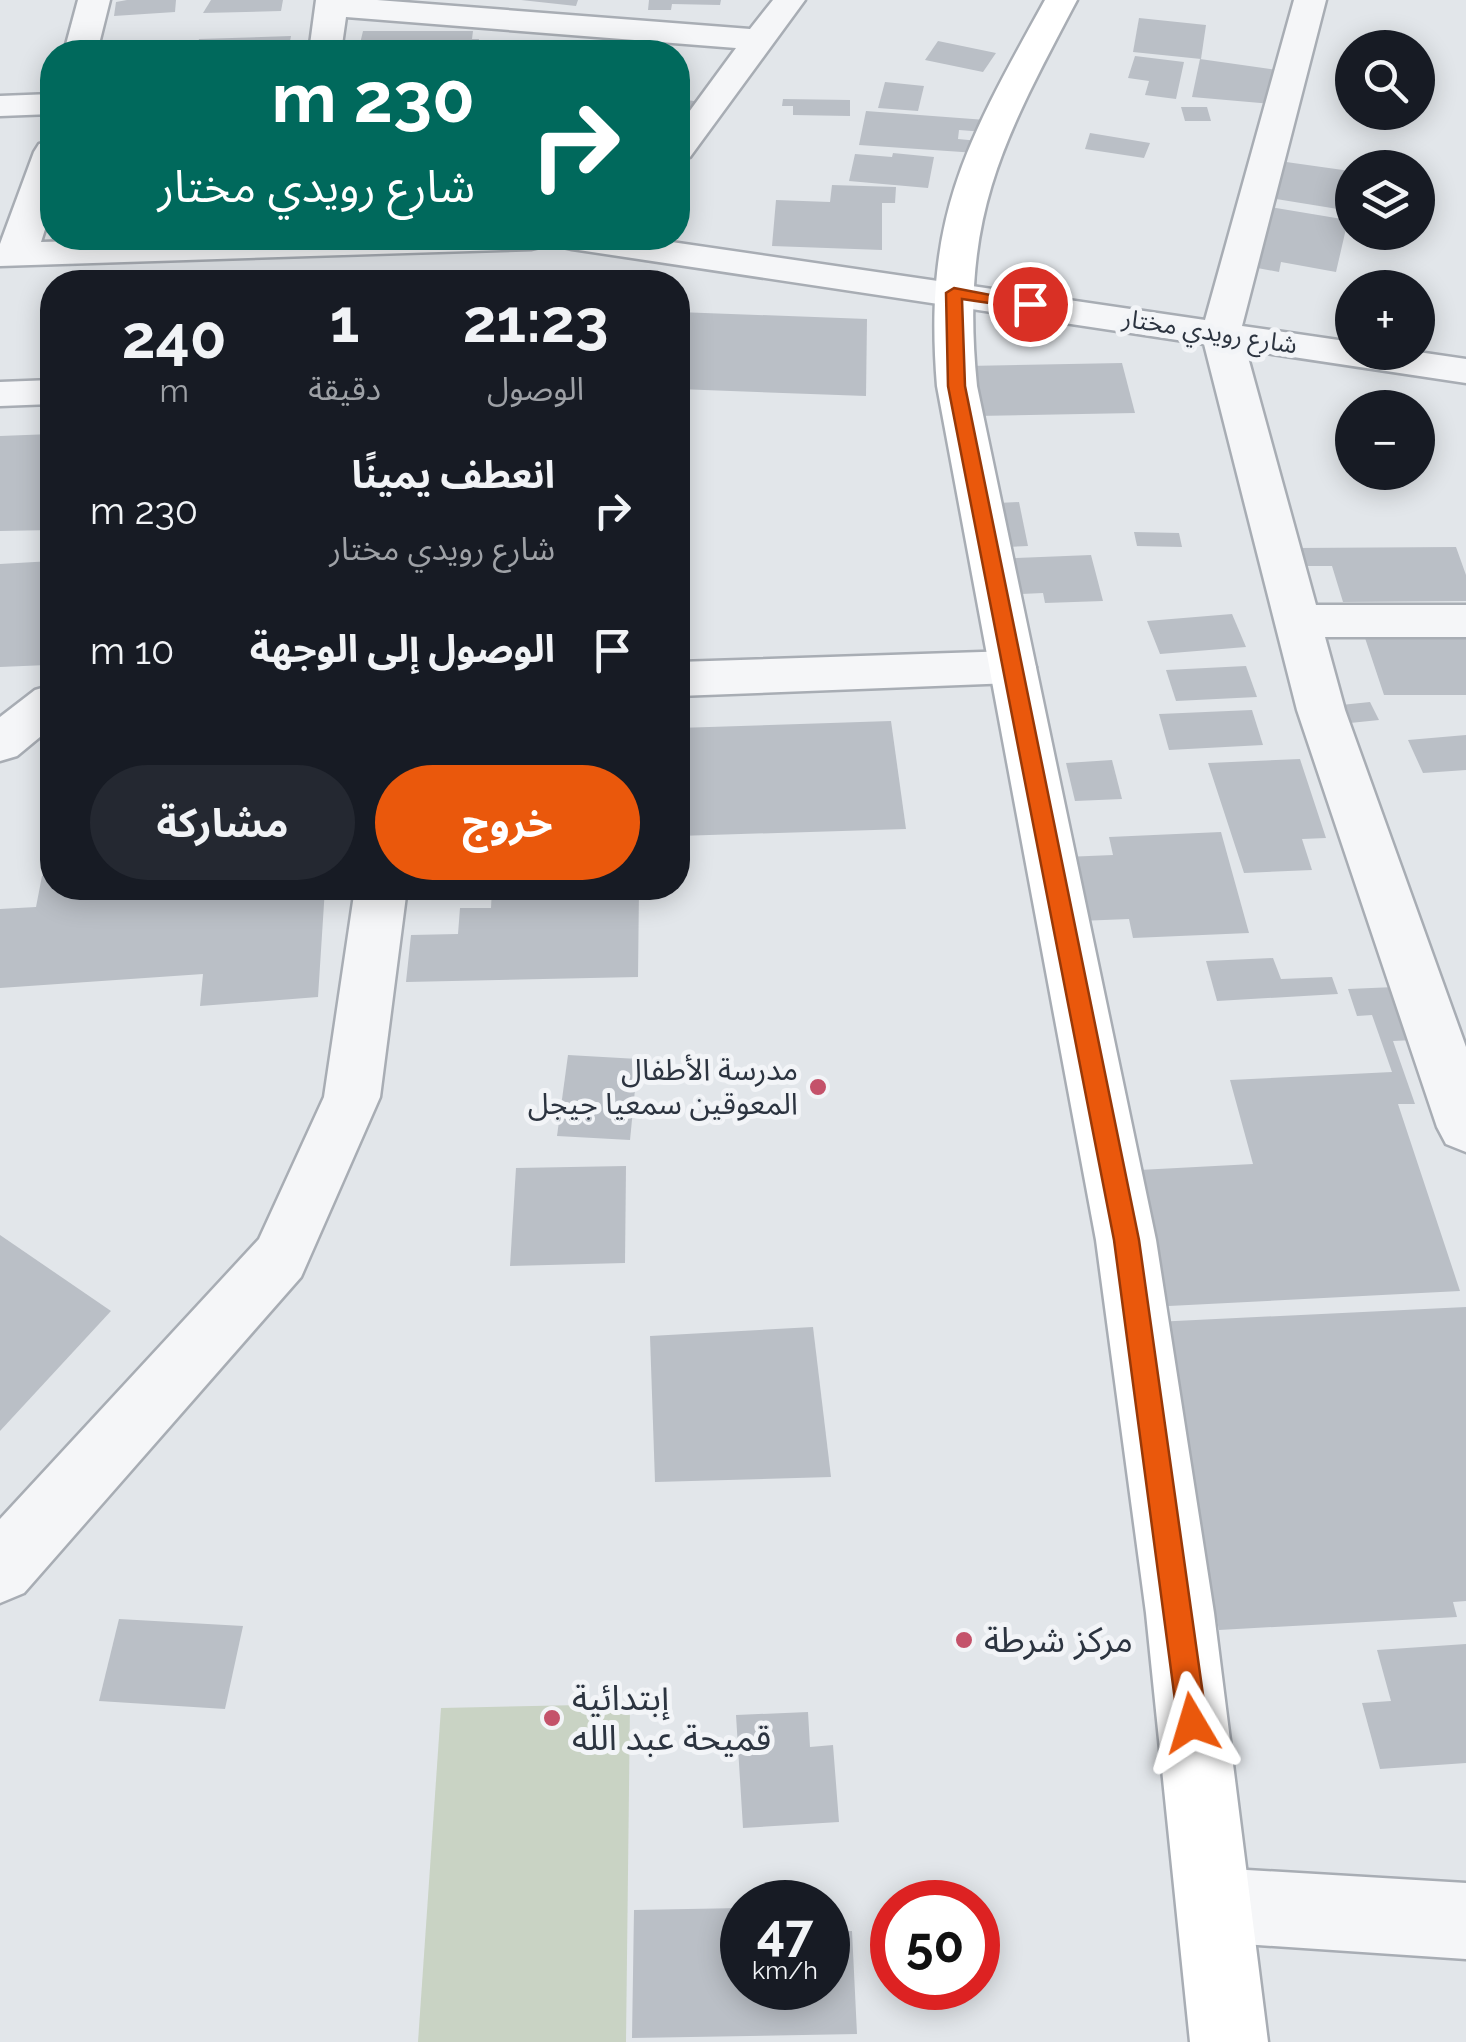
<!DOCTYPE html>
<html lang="ar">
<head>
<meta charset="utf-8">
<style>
	body { margin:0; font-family:Raleway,"Noto Sans Arabic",sans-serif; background:#242831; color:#f1f3f6; direction:rtl; height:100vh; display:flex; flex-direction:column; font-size:38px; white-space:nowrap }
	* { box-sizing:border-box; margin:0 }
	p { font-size:32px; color:#9ea1a6 }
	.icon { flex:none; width:55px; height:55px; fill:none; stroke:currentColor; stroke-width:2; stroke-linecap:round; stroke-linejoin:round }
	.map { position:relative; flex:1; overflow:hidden; direction:ltr }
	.sheet { position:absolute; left:40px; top:270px; width:650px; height:630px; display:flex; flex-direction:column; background:#171b24; border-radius:40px; box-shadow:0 5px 25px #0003; direction:rtl }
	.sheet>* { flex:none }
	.guide { position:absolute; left:40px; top:40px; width:650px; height:210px; border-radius:40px; box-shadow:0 5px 25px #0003; direction:rtl; background:#00695c; color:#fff; overflow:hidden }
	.buttons { position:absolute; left:1335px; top:30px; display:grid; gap:20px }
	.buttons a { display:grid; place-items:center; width:100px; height:100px; border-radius:50%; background:#171b24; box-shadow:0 5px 25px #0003; font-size:50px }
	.speed { position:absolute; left:720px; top:1880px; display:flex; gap:20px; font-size:50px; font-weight:700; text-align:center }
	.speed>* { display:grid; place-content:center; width:130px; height:130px; border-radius:50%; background:#171b24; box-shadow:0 5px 25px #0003; line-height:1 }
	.speed small { font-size:25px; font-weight:400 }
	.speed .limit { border:15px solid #d22; background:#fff; color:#111 }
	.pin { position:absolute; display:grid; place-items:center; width:85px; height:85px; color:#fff; margin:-42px; border:5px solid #fff; border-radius:50%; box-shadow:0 2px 10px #0007 }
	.me { position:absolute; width:110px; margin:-55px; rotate:353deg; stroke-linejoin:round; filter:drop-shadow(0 0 8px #0008) }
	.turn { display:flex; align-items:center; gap:35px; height:210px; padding:0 50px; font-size:45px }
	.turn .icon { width:130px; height:130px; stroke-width:2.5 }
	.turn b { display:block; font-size:70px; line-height:85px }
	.eta { display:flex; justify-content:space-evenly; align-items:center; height:170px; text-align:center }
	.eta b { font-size:60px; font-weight:700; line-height:70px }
	.action { display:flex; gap:20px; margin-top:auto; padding:20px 50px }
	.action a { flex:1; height:115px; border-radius:60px; background:#ea580c; color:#fff; font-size:40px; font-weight:700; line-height:115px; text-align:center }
	.action a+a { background:#242831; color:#f1f3f6 }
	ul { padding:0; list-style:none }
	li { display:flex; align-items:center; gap:30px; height:140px; padding:0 50px }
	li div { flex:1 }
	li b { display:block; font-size:38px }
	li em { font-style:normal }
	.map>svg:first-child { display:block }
</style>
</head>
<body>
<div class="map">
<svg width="1466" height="2042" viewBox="0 0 1466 2042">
	<rect width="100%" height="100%" fill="#e2e6ea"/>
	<polygon fill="#c9d3c4" points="630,1704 626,2042 418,2042 441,1708"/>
	<g fill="#babfc6">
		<polygon points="127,0 176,0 175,12 114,16 116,2"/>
		<polygon points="211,0 283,0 281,11 203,13"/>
		<polygon points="521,0 578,0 576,6"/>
		<polygon points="649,0 721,0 720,5 672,4 671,10 648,10"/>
		<polygon points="1139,18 1206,25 1201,59 1133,52"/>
		<polygon points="363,31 473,31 472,39 479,39 477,52 358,52"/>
		<polygon points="291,36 288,52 196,52 199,39"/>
		<polygon points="938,41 996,53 983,72 925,60"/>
		<polygon points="1135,56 1184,62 1176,99 1145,95 1149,81 1128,78"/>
		<polygon points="1200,59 1277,70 1273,104 1192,97"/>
		<polygon points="885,82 924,86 918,111 878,108"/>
		<polygon points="678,99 710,103 685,154 678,153"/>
		<polygon points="783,99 850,100 850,116 793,115 793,106 782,106"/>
		<polygon points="1181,107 1207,107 1211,121 1185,121"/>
		<polygon points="866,111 986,120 985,132 959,130 958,139 979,141 977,153 859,145"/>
		<polygon points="1090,133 1150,143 1144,158 1085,149"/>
		<polygon points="893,153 934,157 928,188 849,181 855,154 892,157"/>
		<polygon points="1272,160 1350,171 1344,210 1264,197"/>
		<polygon points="832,185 896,187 895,203 882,203 882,250 772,246 776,200 830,202"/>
		<polygon points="1264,206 1348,220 1336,272 1281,262 1279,272 1252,267"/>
		<polygon points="219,274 218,282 111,282 111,279"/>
		<polygon points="678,312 867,319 866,396 678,389"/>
		<polygon points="1122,363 1135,413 976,416 967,366"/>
		<polygon points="52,434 52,530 0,531 0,436"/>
		<polygon points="1019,502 1028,546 1006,547 997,503"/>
		<polygon points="1134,532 1179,533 1182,547 1137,546"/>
		<polygon points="1456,547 1466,575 1466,601 1343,602 1332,566 1301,566 1296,548"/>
		<polygon points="1091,555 1103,601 1045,603 1043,593 999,595 991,559"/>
		<polygon points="52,561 52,641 47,665 0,667 0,564"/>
		<polygon points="1232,614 1246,647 1160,654 1147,621"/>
		<polygon points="1466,637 1466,695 1384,695 1365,638"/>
		<polygon points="1246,666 1257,697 1176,701 1166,670"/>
		<polygon points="1370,702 1379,720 1350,723 1341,705"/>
		<polygon points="1252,710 1263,745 1169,750 1159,714"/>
		<polygon points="891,721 906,829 678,836 678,728"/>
		<polygon points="1466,735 1466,770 1423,773 1408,740"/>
		<polygon points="1300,759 1326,838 1302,839 1312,870 1244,873 1208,763"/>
		<polygon points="1112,760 1122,799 1075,801 1066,763"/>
		<polygon points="1221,832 1249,933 1133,938 1129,919 1079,921 1065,857 1113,855 1109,837"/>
		<polygon points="52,875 52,888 325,888 318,997 200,1006 203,974 0,988 0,909 36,907 42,876"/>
		<polygon points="492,888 639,888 638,977 406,982 411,935 458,934 460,908 491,908"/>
		<polygon points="1273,958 1281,979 1332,977 1338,994 1217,1001 1206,961"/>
		<polygon points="1395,987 1414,1040 1393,1041 1415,1104 1398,1104 1460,1291 1149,1307 1120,1171 1253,1164 1230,1080 1392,1072 1372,1015 1357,1016 1348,989"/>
		<polygon points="568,1055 638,1059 630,1140 557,1136"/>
		<polygon points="626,1166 625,1263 510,1266 516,1168"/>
		<polygon points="0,1235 111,1311 0,1431"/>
		<polygon points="1466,1307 1466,1601 1453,1602 1457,1617 1219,1630 1155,1322"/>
		<polygon points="813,1327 831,1477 655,1482 650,1336"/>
		<polygon points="119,1619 243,1626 225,1709 99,1701"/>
		<polygon points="1466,1644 1466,1763 1380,1769 1362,1703 1391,1701 1377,1650"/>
		<polygon points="808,1712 810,1747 833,1745 839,1822 743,1828 736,1715"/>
		<polygon points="742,1908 742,1988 828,1988 828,1932 852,1931 857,2034 632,2038 634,1910"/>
	</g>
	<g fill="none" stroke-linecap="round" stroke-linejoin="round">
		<g stroke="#a8adb4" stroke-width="5">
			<g id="street">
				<polygon points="78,0 110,0 97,52 64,52"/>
				<polygon points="316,0 377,0 750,29 773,0 805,0 690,157 678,161 678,127 736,48 346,17 341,52 309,52"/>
				<polygon points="1294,0 1326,0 1242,326 1352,342 1352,352 1418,352 1466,359 1466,383 1246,350 1316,605 1466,605 1466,637 1325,637 1345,710 1466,1047 1466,1152 1446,1144 1437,1127 1297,710 1204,344 572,249 559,246 553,238 644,238 1205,320"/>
				<polygon points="52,94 52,114 0,116 0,96"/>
				<polygon points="52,141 52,207 41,242 194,238 550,238 544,246 531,249 0,266 0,244 34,152 39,144"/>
				<polygon points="52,380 52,404 0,406 0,382"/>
				<polygon points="1012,651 1029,655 1036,667 1029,679 1012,683 678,696 678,662"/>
				<polygon points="52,685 52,727 17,756 0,761 0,717 35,690"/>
				<polygon points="355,888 407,888 380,1097 301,1277 24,1593 0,1603 0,1519 259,1239 324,1097"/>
				<polygon points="1214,1868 1466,1883 1466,1959 1214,1942 1188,1931 1177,1905 1188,1879"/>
			</g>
		</g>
		<g stroke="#a8adb4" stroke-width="5">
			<path id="secondary" d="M1045,0H1077C1001,144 960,218 977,386L1156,1240L1214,1613L1268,2042H1190L1146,1613L1096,1240L937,386C923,217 966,143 1045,0Z"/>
		</g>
		<use href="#street" fill="#f5f6f8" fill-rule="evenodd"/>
		<use href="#secondary" fill="#fff" fill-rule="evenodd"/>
	</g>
	<polygon fill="#ea580c" stroke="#983908" stroke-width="2.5" points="954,288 1038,304 1030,309 962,299 965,386 1139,1240 1207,1723 1203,1733 1192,1737 1182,1733 1178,1723 1114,1240 948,386 946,293"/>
	<g fill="#c4526a" stroke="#f2f4f7" stroke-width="4">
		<circle cx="818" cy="1087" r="10"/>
		<circle cx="964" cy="1640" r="10"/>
		<circle cx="552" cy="1718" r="10"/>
	</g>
	<g text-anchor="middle" stroke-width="10" stroke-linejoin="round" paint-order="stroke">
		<g font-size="25" fill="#2c3440" stroke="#f2f4f7">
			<text transform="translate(1210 331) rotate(9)" y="9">شارع رويدي مختار</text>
		</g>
		<g font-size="30" fill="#2c3440" stroke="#f2f4f7" text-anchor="end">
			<text x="798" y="1080">مدرسة الأطفال<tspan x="798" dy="34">المعوقين سمعيا جيجل</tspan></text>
		</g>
		<g font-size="35" fill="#2c3440" stroke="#f2f4f7" text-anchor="start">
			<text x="984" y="1652">مركز شرطة</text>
			<text x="572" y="1710">إبتدائية<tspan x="572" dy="40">قميحة عبد الله</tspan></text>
		</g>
	</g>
</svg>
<div class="buttons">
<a><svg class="icon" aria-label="search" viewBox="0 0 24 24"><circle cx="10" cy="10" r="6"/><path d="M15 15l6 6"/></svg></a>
<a><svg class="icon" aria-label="layers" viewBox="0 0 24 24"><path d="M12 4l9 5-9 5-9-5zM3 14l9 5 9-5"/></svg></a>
<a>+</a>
<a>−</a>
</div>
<div class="speed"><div>47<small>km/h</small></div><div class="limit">50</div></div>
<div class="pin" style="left:1030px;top:304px;background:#d93025"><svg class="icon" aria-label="arrive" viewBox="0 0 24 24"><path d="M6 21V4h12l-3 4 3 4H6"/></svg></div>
<svg class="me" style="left:1192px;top:1723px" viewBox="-20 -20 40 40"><path d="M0-17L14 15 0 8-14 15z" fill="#ea580c" stroke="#fff" stroke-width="4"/></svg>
<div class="guide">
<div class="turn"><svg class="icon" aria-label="right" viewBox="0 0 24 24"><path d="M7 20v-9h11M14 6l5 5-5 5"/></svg><div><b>230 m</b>شارع رويدي مختار</div></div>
</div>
<section class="sheet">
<div class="eta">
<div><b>21:23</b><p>الوصول</p></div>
<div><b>1</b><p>دقيقة</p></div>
<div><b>240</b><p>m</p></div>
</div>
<ul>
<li><svg class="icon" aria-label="right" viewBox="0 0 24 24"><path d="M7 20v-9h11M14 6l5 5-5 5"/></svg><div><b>انعطف يمينًا</b><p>شارع رويدي مختار</p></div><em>230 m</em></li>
<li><svg class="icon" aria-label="arrive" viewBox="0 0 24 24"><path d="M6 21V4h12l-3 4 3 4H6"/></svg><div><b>الوصول إلى الوجهة</b></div><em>10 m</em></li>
</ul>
<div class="action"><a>خروج</a><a>مشاركة</a></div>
</section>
</div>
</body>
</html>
